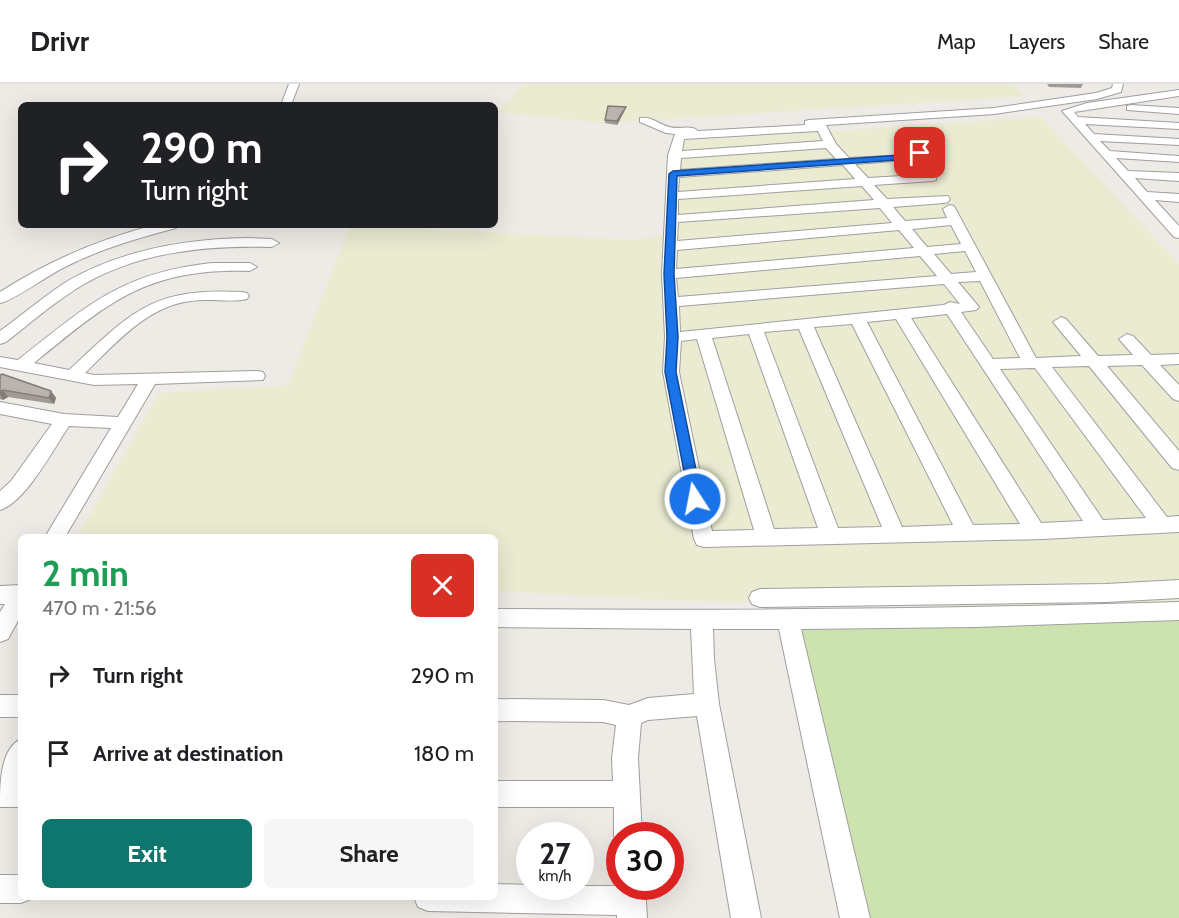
<!DOCTYPE html>
<html lang="en">
<head>
<meta charset="utf-8">
<style>
	body { margin:0; font-family:Cabin,sans-serif; background:#f6f6f6; color:#202124; height:100vh; display:flex; flex-direction:column; font-size:22px; white-space:nowrap }
	* { box-sizing:border-box; margin:0 }
	p { font-size:20px; color:#757577 }
	.icon { flex:none; width:33px; height:33px; fill:none; stroke:currentColor; stroke-width:2; stroke-linecap:round; stroke-linejoin:round }
	.map { position:relative; flex:1; overflow:hidden }
	.drawer { position:absolute; left:18px; top:450px; width:480px; height:366px; display:flex; flex-direction:column; background:#fff; border-radius:9px; box-shadow:0 6px 24px #0002 }
	.drawer>* { flex:none }
	.guide { position:absolute; left:18px; top:18px; width:480px; height:126px; border-radius:9px; box-shadow:0 6px 24px #0002; background:#202124; color:#fff; overflow:hidden }
	.speed { position:absolute; left:516px; top:738px; display:flex; gap:12px; font-size:30px; font-weight:700; text-align:center }
	.speed>* { display:grid; place-content:center; width:78px; height:78px; border-radius:50%; background:#fff; box-shadow:0 6px 24px #0002; line-height:1 }
	.speed small { font-size:15px; font-weight:400 }
	.speed .limit { border:9px solid #d22; background:#fff; color:#111 }
	.pin { position:absolute; display:grid; place-items:center; width:51px; height:51px; color:#fff; margin:-26px; border-radius:12px; box-shadow:0 3px 9px #0006 }
	.me { position:absolute; width:66px; margin:-33px; rotate:349deg; stroke-linejoin:round; filter:drop-shadow(0 0 4px #0008) }
	.turn { display:flex; align-items:center; gap:21px; height:126px; padding:0 24px; font-size:27px }
	.turn .icon { width:78px; height:78px; stroke-width:2.5 }
	.turn b { display:block; font-size:42px; line-height:51px }
	.round { display:grid; place-items:center; flex:none; width:63px; height:63px; border-radius:9px; background:#f6f6f6 }
	.headline { display:flex; align-items:center; justify-content:space-between; height:102px; padding:0 24px }
	h1 { font-size:36px; font-weight:800; line-height:45px; color:#1e9e55 }
	.action { display:flex; gap:12px; margin-top:auto; padding:12px 24px }
	.action a { flex:1; height:69px; border-radius:9px; background:#0f766e; color:#fff; font-size:24px; font-weight:800; line-height:69px; text-align:center }
	.action a+a { background:#f6f6f6; color:#202124 }
	ul { padding:0; list-style:none }
	li { display:flex; align-items:center; gap:18px; height:78px; padding:0 24px }
	li div { flex:1 }
	li b { display:block; font-size:22px }
	li em { font-style:normal }
	header { display:flex; align-items:center; gap:36px; box-sizing:border-box; height:84px; padding:0 30px; background:#fff; border-bottom:2px solid #e0e0e0 }
	header strong { font-size:28px }
	nav { display:flex; gap:33px; margin-inline-start:auto; font-size:21px }
	.map>svg:first-child { display:block }
</style>
</head>
<body>
<header>
<strong>Drivr</strong>
<nav><a>Map</a><a>Layers</a><a>Share</a></nav>
</header>
<div class="map">
<svg width="1179" height="834" viewBox="0 0 1179 834">
	<rect width="100%" height="100%" fill="#eeeae5"/>
	<g fill="#eaebd1">
		<polygon points="524,0 1014,0 1024,12 605,39 498,28"/>
		<polygon points="1041,33 1179,180 1179,519 1020,524 690,517 495,507 495,453 77,453 159,309 288,301 350,141 634,156 675,149 676,58"/>
	</g>
	<polygon fill="#cce3af" points="1179,536 1179,834 867,834 799,545"/>
	<g fill="none" stroke-linecap="round" stroke-linejoin="round">
		<g stroke="#9f9f9f" stroke-width="2">
			<g id="minor">
				<polygon points="289,0 299,0 291,21 281,21"/>
				<path d="M1113,0H1123L1121,8L1097,15L994,30L826,41L836,60L849,74L925,70V74L921,75L855,80L868,94L936,90V96L932,97L874,101L887,115L948,112L950,115L948,118L944,119L893,123L905,137L947,134L943,125L949,121L954,122L1036,274L1081,272L1053,238L1061,233L1066,235L1098,272L1133,271L1119,255L1127,250L1133,252L1151,271L1179,270V280L1160,281L1179,301V317L1173,315L1142,281L1107,282L1179,367V386L1172,384L1089,282L1052,283L1167,433L1179,432V448L1043,455L704,463L697,461L694,455L663,288L665,253L662,190L668,71L675,50L666,49L640,38V34C651,32 659,40 669,43C679,46 692,40 698,47L805,41V37L809,36L994,24L1096,9L1112,4ZM818,47L823,57L682,67L684,55ZM826,64L836,75L680,86L681,74ZM843,81L855,95L678,108L679,93ZM862,102L874,116L678,131V115ZM880,124L892,139L677,157L678,138ZM951,141L961,160L927,163L912,145ZM899,146L914,164L676,185L677,166ZM965,167L976,188L951,190L934,170ZM920,172L937,192L678,213L676,194ZM980,197L1020,274L993,275L961,228L976,226L979,223L958,198ZM944,200L960,220L950,218L944,221L680,248L679,222ZM947,230L1083,437L1041,439L911,234ZM896,235L1020,440L973,441L867,238ZM852,240L953,441L902,443L814,243ZM799,245L882,443L838,444L764,248ZM749,250L818,444L774,445L712,254ZM697,255L754,446L712,447L679,288L681,257ZM1035,284L1146,434L1103,436L1000,285Z"/>
				<polygon points="1179,6 1179,12 1074,28 1078,33 1179,39 1179,45 1085,40 1094,50 1179,55 1179,61 1100,57 1110,67 1179,72 1179,78 1116,74 1128,87 1179,89 1179,97 1135,94 1147,108 1179,110 1179,118 1155,116 1179,142 1179,154 1174,153 1062,27 1087,19"/>
				<polygon points="1131,21 1179,24 1179,30 1127,26 1127,22"/>
				<path d="M155,141H178L176,144C138,154 100,165 65,183C48,191 15,216 0,219V208C48,177 100,155 155,141Z"/>
				<path d="M247,154L272,155L279,159L272,163C204,161 135,168 76,205C51,221 29,240 6,258L0,260V247C22,231 43,213 66,198C121,166 184,155 247,154Z"/>
				<path d="M212,179H250L257,183L250,187C147,184 110,217 34,279L69,286C132,228 151,203 242,208L247,209L249,212L247,215C230,219 210,214 191,217C147,222 115,260 85,289L94,291L257,287L263,288L265,292L263,296L155,300L65,453H45L111,344L69,342C54,364 26,418 0,426V407L11,397L52,340L0,330V318L64,330L118,333L138,300L94,301L0,283V273L18,276C87,222 120,189 212,179Z"/>
				<polygon points="1179,496 1179,514 1106,518 760,523 752,520 749,514 752,508 760,505 1106,500"/>
				<polygon points="21,501 21,531 8,555 0,558 0,528 5,520 0,520 0,502"/>
				<path d="M1179,518V536L976,543L801,545L870,834H840L779,545H713L714,575L719,620L761,834H731L697,632L648,636L641,639L638,674L642,752H620V762L614,752V723H495V697H613L612,674L616,641L603,638L495,637V615L603,616L629,621L648,614L694,610L691,545L495,543V525C724,527 950,525 1179,518Z"/>
				<rect x="0" y="611" width="21" height="22"/>
				<path d="M21,655V693L19,697H21V723H0C0,700 0,665 21,655Z"/>
				<polygon points="0,791 21,791 21,813 32,813 31,815 21,819 0,819"/>
				<polygon points="620,796 620,802 645,802 647,834 617,834 617,831 428,827 418,823 414,813 495,813 495,800 530,801 530,802 617,802"/>
			</g>
		</g>
		<use href="#minor" fill="#fff" fill-rule="evenodd"/>
	</g>
	<g fill="#a19a96">
		<polygon points="1047,0 1083,0 1081,4 1049,3"/>
		<polygon points="625,26 617,41 605,39 605,36"/>
		<polygon points="0,291 51,307 56,314 54,320 8,313 3,316 0,315"/>
	</g>
	<g fill="#837d7a">
		<polygon points="626,23 625,26 617,41 617,37"/>
		<polygon points="3,306 8,313 3,316 0,311 0,308"/>
		<polygon points="51,307 56,314 54,320 49,314"/>
	</g>
	<g fill="#bbb3ae" stroke="#837d7a" stroke-width="1.5">
		<polygon points="608,22 626,23 617,37 605,36"/>
		<polygon points="2,290 51,307 49,314 3,306 0,308 0,291"/>
	</g>
	<polygon fill="#1a73e8" stroke="#114b97" stroke-width="1.5" points="917,67 922,67 924,74 677,92 674,190 678,253 676,288 702,415 700,419 690,419 665,288 667,253 664,190 669,90 673,87 916,70"/>
</svg>
<div class="speed"><div>27<small>km/h</small></div><div class="limit">30</div></div>
<div class="pin" style="left:920px;top:69px;background:#d93025"><svg class="icon" aria-label="arrive" viewBox="0 0 24 24"><path d="M6 21V4h12l-3 4 3 4H6"/></svg></div>
<svg class="me" style="left:695px;top:415px" viewBox="-20 -20 40 40"><circle r="17" fill="#1a73e8" stroke="#fff" stroke-width="3"/><path d="M0-11L8 9 0 5-8 9z" fill="#fff"/></svg>
<div class="guide">
<div class="turn"><svg class="icon" aria-label="right" viewBox="0 0 24 24"><path d="M7 20v-9h11M14 6l5 5-5 5"/></svg><div><b>290 m</b>Turn right</div></div>
</div>
<section class="drawer">
<div class="headline"><div><h1>2 min</h1><p>470 m · 21:56</p></div><a class="round" style="background:#d93025;color:#fff"><svg class="icon" aria-label="close" viewBox="0 0 24 24"><path d="M6 6l12 12M18 6L6 18"/></svg></a></div>
<ul>
<li><svg class="icon" aria-label="right" viewBox="0 0 24 24"><path d="M7 20v-9h11M14 6l5 5-5 5"/></svg><div><b>Turn right</b></div><em>290 m</em></li>
<li><svg class="icon" aria-label="arrive" viewBox="0 0 24 24"><path d="M6 21V4h12l-3 4 3 4H6"/></svg><div><b>Arrive at destination</b></div><em>180 m</em></li>
</ul>
<div class="action"><a>Exit</a><a>Share</a></div>
</section>
</div>
</body>
</html>
